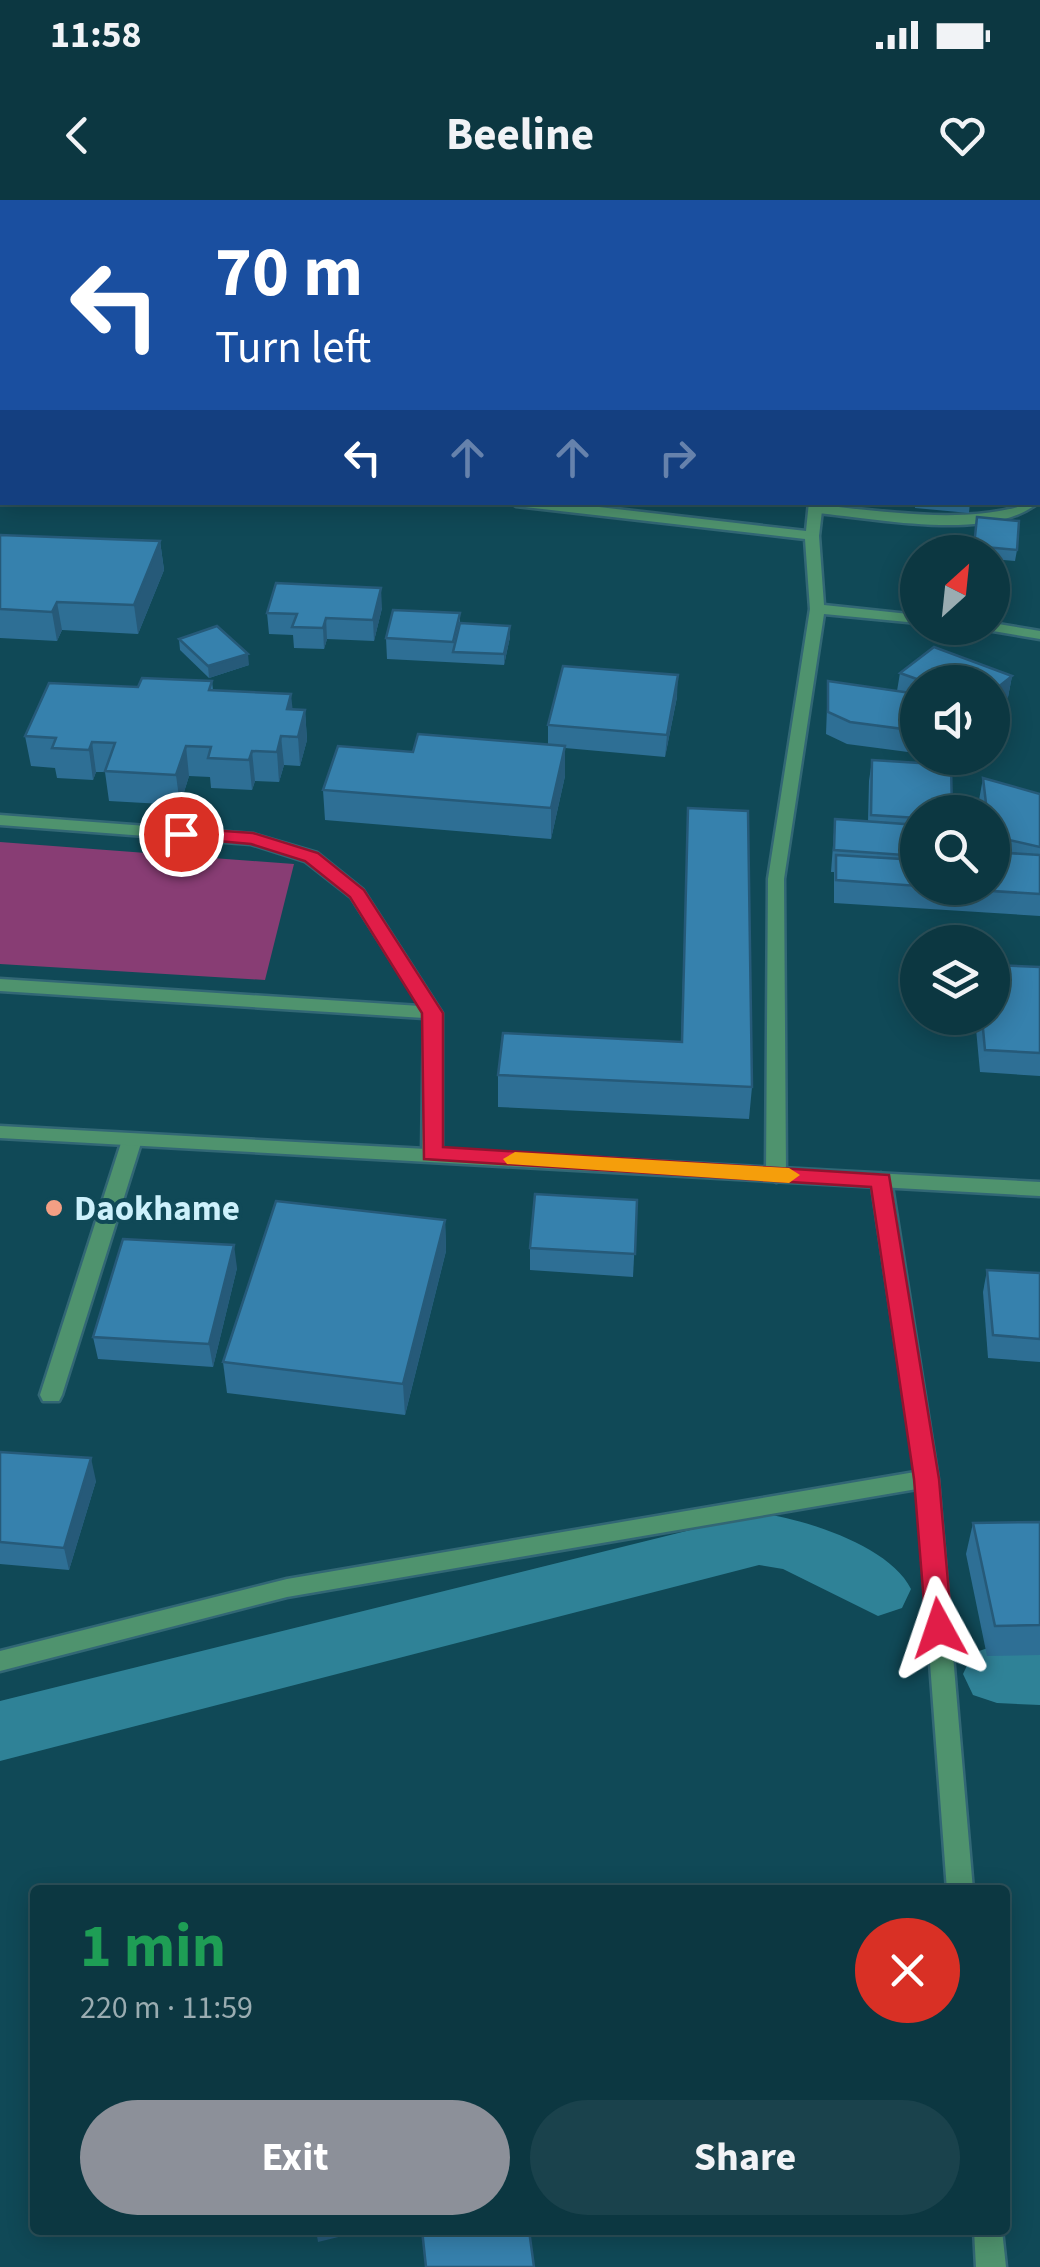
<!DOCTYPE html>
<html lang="en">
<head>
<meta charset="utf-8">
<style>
	body { margin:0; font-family:"Source Sans 3",sans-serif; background:#1a424c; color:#f1f3f6; height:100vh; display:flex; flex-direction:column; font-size:38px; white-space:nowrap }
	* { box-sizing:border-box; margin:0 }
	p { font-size:32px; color:#9aacb1 }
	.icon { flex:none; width:55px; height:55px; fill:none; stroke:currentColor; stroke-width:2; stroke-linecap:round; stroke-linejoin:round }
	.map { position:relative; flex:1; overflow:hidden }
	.sheet { position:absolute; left:30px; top:1685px; width:980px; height:350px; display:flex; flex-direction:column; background:#0c3741; border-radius:10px; box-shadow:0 5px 25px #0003,0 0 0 2px #2c515a }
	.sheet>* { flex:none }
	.top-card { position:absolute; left:0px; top:0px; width:1040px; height:305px; box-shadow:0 5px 25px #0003,0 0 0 2px #2c515a; background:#1a4fa0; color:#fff; overflow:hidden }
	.needle { width:65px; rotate:27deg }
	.controls { position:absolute; left:900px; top:335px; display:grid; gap:20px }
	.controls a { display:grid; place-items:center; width:110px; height:110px; border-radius:50%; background:#0c3741; box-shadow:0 5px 25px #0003,0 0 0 2px #2c515a; font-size:50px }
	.pin { position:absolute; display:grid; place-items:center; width:85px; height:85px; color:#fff; margin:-42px; border:5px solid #fff; border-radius:50%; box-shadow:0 2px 10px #0007 }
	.me { position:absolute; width:110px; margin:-55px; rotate:355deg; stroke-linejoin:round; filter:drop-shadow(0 0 8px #0008) }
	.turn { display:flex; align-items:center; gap:35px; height:210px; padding:0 50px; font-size:45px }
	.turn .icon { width:130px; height:130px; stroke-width:2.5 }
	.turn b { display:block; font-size:70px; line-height:85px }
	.lanes { display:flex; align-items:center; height:95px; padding:0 50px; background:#0003; justify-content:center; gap:50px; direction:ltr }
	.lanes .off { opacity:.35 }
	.round { display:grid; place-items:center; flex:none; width:105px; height:105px; border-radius:52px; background:#1a424c }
	.headline { display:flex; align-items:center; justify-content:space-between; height:170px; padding:0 50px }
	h1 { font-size:60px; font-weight:700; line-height:75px; color:#1e9e55 }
	.action { display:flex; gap:20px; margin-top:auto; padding:20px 50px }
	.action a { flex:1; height:115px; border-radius:60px; background:#8c9099; color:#fff; font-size:40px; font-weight:700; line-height:115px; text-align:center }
	.action a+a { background:#1a424c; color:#f1f3f6 }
	.status { display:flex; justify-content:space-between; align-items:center; height:70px; padding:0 50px; background:#0c3741; direction:ltr }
	.status svg { height:28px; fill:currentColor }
	header { display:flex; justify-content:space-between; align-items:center; height:130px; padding:0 50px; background:#0c3741; font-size:45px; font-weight:700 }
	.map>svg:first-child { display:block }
</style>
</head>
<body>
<div class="status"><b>11:58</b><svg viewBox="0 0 49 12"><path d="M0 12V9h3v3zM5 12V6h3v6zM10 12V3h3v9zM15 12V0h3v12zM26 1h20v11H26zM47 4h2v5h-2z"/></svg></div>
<header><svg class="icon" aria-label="back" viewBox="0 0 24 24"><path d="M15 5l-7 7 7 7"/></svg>Beeline<svg class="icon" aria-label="heart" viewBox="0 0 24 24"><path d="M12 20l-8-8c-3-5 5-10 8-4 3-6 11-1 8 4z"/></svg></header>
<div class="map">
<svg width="1040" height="2067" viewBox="0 0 1040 2067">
	<rect width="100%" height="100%" fill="#104957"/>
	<polygon fill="#883d74" points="0,642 294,664 265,780 0,764"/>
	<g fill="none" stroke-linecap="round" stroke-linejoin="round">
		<g fill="#2f8297" fill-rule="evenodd">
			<path d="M759,1313C805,1319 890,1346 911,1389L902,1408L878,1416L783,1369L759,1365L0,1561V1501Z"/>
			<polygon points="997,1445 1040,1447 1040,1505 997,1503 973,1495 963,1474 973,1453"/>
		</g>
		<g stroke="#326775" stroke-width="5">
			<g id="service">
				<path d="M1038,300L1039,302C991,343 875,318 816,313L809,309L816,305C887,311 974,327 1038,300Z"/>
				<polygon points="0,615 253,634 317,653 363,690 442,813 442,954 439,959 425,959 422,954 424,818 0,791 0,779 420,806 351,697 305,661 251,644 0,625"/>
				<polygon points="132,934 142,940 62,1195 59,1201 43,1201 40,1195 122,940"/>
			</g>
		</g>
		<g stroke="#326775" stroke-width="5">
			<g id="minor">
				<polygon points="1006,0 1016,0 1017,2 1007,2"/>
				<rect x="0" y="26" width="2" height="6"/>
				<rect x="1038" y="35" width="2" height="6"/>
				<polygon points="0,121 2,122 2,128 0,129"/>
				<rect x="0" y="241" width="2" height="8"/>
				<polygon points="510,302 556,302 806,331 809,302 823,302 819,336 824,405 918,415 918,423 824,414 784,679 786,975 783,980 776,982 766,975 768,679 810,409 805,339 516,306"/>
				<polygon points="992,423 1040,431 1040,439 987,430 985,428 992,428"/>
				<polygon points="881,973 891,980 938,1279 973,1690 947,1690 917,1289 287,1397 0,1471 0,1451 287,1379 915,1272 871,980"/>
				<polygon points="974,2030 1002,2030 1006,2067 976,2067"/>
			</g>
		</g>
		<g stroke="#326775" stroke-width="5">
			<polygon id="tertiary" points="0,926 1040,982 1040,996 0,938"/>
		</g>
		<use href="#service" fill="#4f936e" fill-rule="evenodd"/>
		<use href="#minor" fill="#4f936e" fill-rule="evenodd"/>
		<use href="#tertiary" fill="#4f936e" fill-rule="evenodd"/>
	</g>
	<g fill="#2e6f95">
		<polygon points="124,0 261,0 261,2 125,2"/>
		<polygon points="373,0 426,0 425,2"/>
		<polygon points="1039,113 1040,113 1040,138 1038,138 1038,129"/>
		<polygon points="915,302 970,302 969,313 915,308"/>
		<polygon points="977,317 1017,350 1015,361 992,359 992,352 973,352"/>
		<polygon points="0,335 160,341 164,370 138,434 62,430 57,441 0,438"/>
		<polygon points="382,408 374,441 327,439 324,449 294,448 293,435 269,434 267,413"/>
		<polygon points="460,413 460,423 510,437 504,465 387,459 386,438"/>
		<polygon points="179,439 249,465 209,478 180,450"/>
		<polygon points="934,447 1012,476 1008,497 992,510 992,482 918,482 918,502 908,552 847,544 826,534 828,481 897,491 900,473"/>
		<polygon points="212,481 213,490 293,510 305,510 307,540 300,566 284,565 279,582 255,581 252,590 211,588 210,577 189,576 180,605 109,601 105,572 96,572 93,580 57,578 55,568 31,566 25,536 138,487"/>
		<polygon points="677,497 665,557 565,548 565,576 551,639 325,620 323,590 413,552 548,544 548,525"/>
		<polygon points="872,560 918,612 918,688 992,688 992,612 980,612 979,600 983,578 1040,594 1040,716 834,703 834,672 831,672 835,619 868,622 869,581"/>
		<polygon points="688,608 752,887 749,919 498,907 498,875 681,842"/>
		<polygon points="1040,767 1040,876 980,872 975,818 992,818"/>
		<polygon points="637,1000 633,1077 530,1070 530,1048"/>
		<polygon points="445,1020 446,1051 405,1215 227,1193 223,1162"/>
		<polygon points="237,1068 213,1167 98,1159 93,1137"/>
		<polygon points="987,1070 1040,1073 1040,1162 988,1158 983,1092"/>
		<polygon points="0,1252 96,1281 69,1370 0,1364"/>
		<polygon points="1040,1322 1040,1455 987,1456 966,1354 973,1323"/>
	</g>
	<g fill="#265a79">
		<polygon points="160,341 164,370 138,434 134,405"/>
		<polygon points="381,388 382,408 374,441 373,420"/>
		<polygon points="57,402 62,430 57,441 52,412"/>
		<polygon points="326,418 327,439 324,449 323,428"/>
		<polygon points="510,426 510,437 504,465 504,454"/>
		<polygon points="248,454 249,465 209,478 208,466"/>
		<polygon points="678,475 677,497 665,557 667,535"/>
		<polygon points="1012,476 1008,497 992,510 992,492"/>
		<polygon points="291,494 294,523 289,539 287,509"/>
		<polygon points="305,510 307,540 300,566 298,537"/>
		<polygon points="281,536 284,565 279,582 277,552"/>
		<polygon points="92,542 96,572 93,580 89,550"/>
		<polygon points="186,546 189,576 180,605 176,575"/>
		<polygon points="565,546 565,576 551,639 551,608"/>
		<polygon points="252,551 255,581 252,590 249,560"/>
		<polygon points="445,1020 446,1051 405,1215 403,1184"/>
		<polygon points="234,1045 237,1068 213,1167 209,1144"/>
		<polygon points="91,1258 96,1281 69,1370 64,1348"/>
		<polygon points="316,2030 367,2030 318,2042"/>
	</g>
	<g fill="#3681ad" stroke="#265a79" stroke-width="2.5">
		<polygon points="977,317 1019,321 1017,350 974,346"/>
		<polygon points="0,335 160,341 134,405 57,402 52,412 0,409"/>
		<polygon points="276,383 381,388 373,420 326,418 323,428 292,427 297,414 267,413"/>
		<polygon points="393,410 460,413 453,442 386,438"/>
		<polygon points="460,423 510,426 504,454 453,452"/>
		<polygon points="217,426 248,454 208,466 179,439"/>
		<polygon points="934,447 1012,476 992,492 992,482 925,482 900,473"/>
		<polygon points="563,466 678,475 667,535 548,525"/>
		<polygon points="142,478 212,481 209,490 291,494 287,509 305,510 298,537 281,536 277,552 252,551 249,560 208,558 211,547 186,546 176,575 105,571 115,543 92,542 89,550 52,548 56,538 25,536 49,483 138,487"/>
		<polygon points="828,481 918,494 911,530 850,522 828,512"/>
		<polygon points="418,534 565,546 551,608 323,590 338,546 413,552"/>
		<polygon points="872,560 951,565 952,612 918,612 918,618 871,615"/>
		<polygon points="983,578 1040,594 1040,647 992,636 992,612 987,612"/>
		<polygon points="688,608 748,611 752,887 498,875 503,833 682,842"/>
		<polygon points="835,619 918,625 918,656 834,650"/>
		<polygon points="992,652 1040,655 1040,694 944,688 992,688"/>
		<polygon points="836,655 918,660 918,686 836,680"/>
		<polygon points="992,765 1040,767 1040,853 985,850 982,818 992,818"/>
		<polygon points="535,994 637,1000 635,1054 530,1048"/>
		<polygon points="276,1001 445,1020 403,1184 223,1162"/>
		<polygon points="123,1039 234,1045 209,1144 93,1137"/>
		<polygon points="987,1070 1040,1073 1040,1139 993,1135"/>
		<polygon points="0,1252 91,1258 64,1348 0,1342"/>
		<polygon points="1040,1322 1040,1425 995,1426 973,1323"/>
		<polygon points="422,2030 529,2030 534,2067 426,2067"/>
	</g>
	<polygon fill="#e11d48" stroke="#92132f" stroke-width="2.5" points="181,628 253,633 318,653 364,690 443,813 443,947 889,975 939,1279 952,1428 948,1436 930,1436 926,1428 914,1279 871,987 424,959 422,813 350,697 305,661 251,644 174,637 174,630"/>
	<polygon fill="#f59e0b" points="515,952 789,968 800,975 789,983 507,964 503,959"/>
	<circle fill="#f39f84" stroke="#104957" stroke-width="4" cx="54" cy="1008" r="10"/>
	<g text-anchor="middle" stroke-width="8" stroke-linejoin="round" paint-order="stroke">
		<g font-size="35" font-weight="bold" fill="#cdf1fc" stroke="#104957" text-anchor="start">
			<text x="74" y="1020">Daokhame</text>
		</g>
	</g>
</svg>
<div class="controls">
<a><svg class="needle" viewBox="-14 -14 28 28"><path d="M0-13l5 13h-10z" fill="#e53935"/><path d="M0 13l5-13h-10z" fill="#9aacb1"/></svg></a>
<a><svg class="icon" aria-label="sound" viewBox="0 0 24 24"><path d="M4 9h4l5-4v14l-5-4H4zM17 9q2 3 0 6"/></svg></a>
<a><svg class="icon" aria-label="search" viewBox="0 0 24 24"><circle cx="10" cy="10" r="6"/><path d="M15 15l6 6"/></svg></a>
<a><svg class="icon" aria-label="layers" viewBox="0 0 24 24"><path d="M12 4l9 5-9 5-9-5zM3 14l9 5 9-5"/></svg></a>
</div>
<div class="pin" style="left:181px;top:634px;background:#d93025"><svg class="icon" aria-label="arrive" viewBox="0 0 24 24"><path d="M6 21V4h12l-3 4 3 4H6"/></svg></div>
<svg class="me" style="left:939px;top:1428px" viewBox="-20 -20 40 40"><path d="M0-17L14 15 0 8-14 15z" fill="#e11d48" stroke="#fff" stroke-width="4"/></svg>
<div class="top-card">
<div class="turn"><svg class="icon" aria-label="left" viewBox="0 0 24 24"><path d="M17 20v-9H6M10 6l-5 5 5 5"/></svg><div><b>70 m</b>Turn left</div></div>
<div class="lanes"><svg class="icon" aria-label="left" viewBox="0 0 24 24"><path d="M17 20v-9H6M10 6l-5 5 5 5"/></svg><svg class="icon off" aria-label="ahead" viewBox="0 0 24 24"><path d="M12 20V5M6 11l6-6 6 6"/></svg><svg class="icon off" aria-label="ahead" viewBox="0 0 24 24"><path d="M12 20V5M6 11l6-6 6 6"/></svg><svg class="icon off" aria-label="right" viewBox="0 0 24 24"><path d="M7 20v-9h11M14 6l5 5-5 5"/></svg></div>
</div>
<section class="sheet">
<div class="headline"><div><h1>1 min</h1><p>220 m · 11:59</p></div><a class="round" style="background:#d93025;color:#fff"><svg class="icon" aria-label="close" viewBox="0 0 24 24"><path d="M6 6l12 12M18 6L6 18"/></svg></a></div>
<div class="action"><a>Exit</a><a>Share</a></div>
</section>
</div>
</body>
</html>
